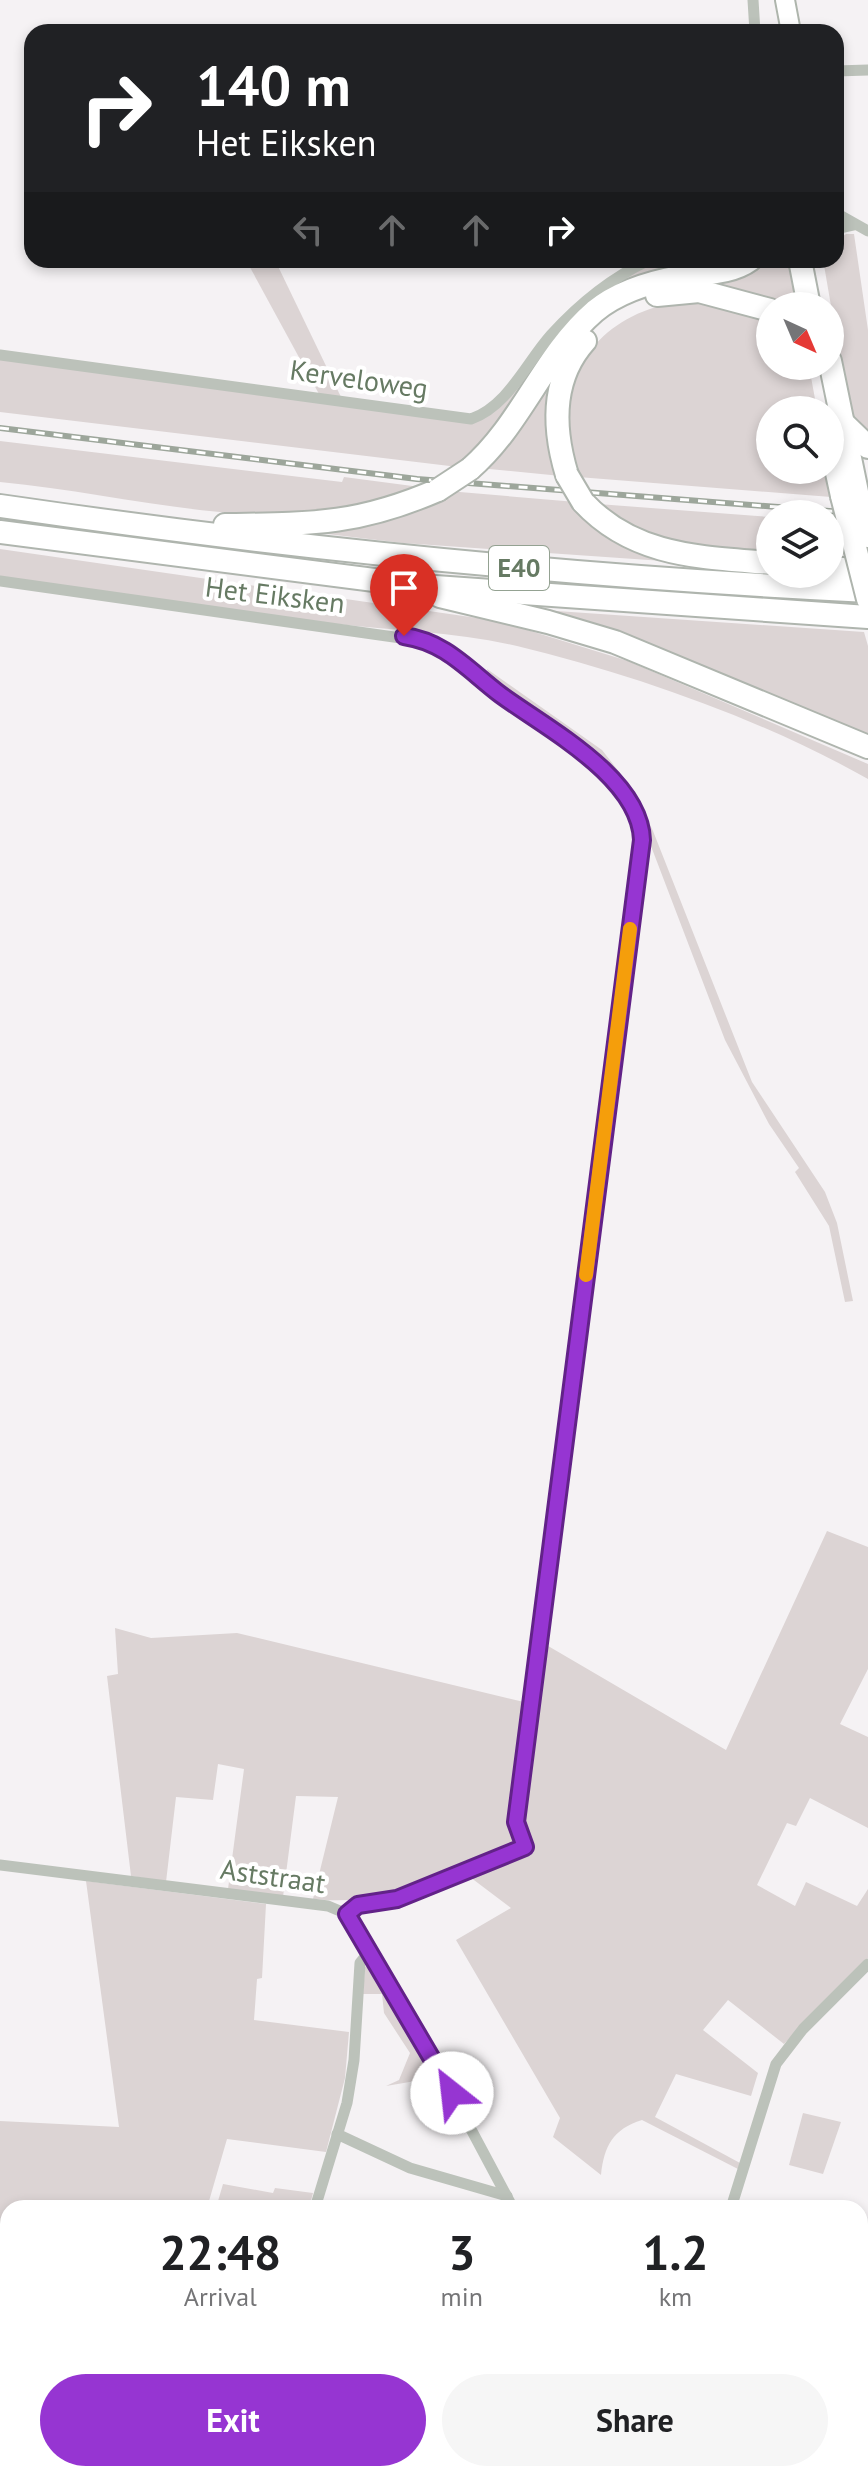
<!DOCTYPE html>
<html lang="en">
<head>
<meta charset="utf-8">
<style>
	body { margin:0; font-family:"PT Sans",sans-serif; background:#f6f6f6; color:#202124; height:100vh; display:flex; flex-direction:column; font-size:30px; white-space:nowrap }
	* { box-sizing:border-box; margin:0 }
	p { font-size:26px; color:#757577 }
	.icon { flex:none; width:44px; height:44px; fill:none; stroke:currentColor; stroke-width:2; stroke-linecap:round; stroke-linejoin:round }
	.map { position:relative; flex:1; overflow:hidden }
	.drawer { position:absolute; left:0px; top:2200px; width:868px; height:282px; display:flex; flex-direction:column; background:#fff; border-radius:24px 24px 0 0; box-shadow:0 4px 12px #0003 }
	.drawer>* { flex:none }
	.top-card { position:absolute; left:24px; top:24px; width:820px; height:244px; border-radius:24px; box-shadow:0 4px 12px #0003; background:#202124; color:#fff; overflow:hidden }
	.needle { width:52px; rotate:136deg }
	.tools { position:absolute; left:756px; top:292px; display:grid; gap:16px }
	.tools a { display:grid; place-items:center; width:88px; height:88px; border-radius:50%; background:#fff; box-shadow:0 4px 12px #0003; font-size:40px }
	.pin { position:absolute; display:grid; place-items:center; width:68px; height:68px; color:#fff; margin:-82px -34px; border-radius:50% 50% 50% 0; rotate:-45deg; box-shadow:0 0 8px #0007 }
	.pin .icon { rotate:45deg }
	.me { position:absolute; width:88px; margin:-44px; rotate:331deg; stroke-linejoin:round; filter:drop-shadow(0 0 6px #0008) }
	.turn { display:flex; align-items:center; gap:28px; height:168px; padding:0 40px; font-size:36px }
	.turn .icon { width:104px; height:104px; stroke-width:2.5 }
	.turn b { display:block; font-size:56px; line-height:68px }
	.lanes { display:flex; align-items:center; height:76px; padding:0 40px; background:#0003; justify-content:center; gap:40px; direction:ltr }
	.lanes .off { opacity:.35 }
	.eta { display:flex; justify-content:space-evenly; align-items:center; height:136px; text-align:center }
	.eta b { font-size:48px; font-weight:700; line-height:56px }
	.action { display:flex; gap:16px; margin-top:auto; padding:16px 40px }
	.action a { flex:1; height:92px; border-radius:48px; background:#9635d2; color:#fff; font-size:32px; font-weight:700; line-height:92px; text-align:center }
	.action a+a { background:#f6f6f6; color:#202124 }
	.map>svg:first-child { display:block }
</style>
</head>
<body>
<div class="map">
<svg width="868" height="2481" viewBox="0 0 868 2481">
	<rect width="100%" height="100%" fill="#f5f2f4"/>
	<g fill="#dcd4d4">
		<polygon points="846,234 854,234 868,330 868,434 850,417 824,265 825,260 836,260 836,241"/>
		<polygon points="246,260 275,260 341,397 319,394"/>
		<path d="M657,260H735L620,286L499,430L458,467L0,412V358L476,421C530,362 585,297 657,260Z"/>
		<path d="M760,260H790L799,306C762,306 729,288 691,288C618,287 555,342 551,416C550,436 556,457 561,476L479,468C533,424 551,345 610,307C655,277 722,291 760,260Z"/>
		<path d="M688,301L730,307L770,320V366H809L817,410H770V470H825L831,497L578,477C544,388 593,310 688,301Z"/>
		<path d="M0,441L342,482L344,477L420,487C398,494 374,507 351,510C233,528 117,493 0,482Z"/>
		<polygon points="448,491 576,502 692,563 403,543 293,530"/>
		<polygon points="598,504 770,517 770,553 686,548 649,538"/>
		<path d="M0,549L498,621L628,661L868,764V779C762,719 635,675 517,646C458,632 397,631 337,624C224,610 112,594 0,578Z"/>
		<polygon points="542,610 864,632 868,646 868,741"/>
		<polygon points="487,669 602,750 631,787 653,831 752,1082 825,1192 837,1223 853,1301 845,1302 829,1226 795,1172 799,1168 769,1124 725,1040 646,833 624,792 490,681"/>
		<path d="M827,1531L868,1547V1669L840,1724L868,1737V1828L810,1798L796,1826L787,1823L757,1885L795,1906L806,1882L857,1906L868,1889V1958L784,2044L728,2000L703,2030L758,2073L751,2096L676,2074L655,2117L740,2163L738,2169L642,2120C613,2129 604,2146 601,2175L553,2137L560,2118L456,1940L511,1908L466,1874L528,1849L520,1823L543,1643L726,1750Z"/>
		<path d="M115,1628L151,1638L237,1633L528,1703L516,1845C444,1875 393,1907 313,1899L338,1797L296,1796L283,1897L228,1889L244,1769L218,1764L213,1800L176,1797L166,1882L131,1876L107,1676L118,1674Z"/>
		<polygon points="86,1881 266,1904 262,1978 257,1979 254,2020 349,2032 345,2078 326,2152 227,2139 207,2208 8,2208 8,2474 169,2474 167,2481 0,2481 0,2121 119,2127"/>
		<polygon points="370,1965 436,2074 427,2079 386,2086 399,2080 410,2053 384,2013 382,1994 363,1994 365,1967"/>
		<polygon points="803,2113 841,2122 823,2174 789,2165"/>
		<polygon points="223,2184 273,2193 275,2188 313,2193 309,2208 216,2208"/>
		<polygon points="860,2403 868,2406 868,2481 778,2480 781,2474 860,2474"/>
	</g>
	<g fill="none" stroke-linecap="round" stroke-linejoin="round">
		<g stroke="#aeb5ac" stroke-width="22">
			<polyline id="primary" points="785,0 791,32"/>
		</g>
		<g stroke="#afb5ae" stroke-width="26">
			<g id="highway">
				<polyline points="800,260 809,306"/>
				<polyline points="657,295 699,291 770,310"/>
				<polyline points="830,361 858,497"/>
				<polyline points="841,421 868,447"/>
				<polyline points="830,441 842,496"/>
				<path d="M470,469C522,424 543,356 595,311C618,292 651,282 679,277C702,273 731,274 750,260"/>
				<path d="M567,475C553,429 551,379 585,341"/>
				<path d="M583,502C634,557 701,557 770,563"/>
				<path d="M0,506C288,548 577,577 868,591"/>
				<path d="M225,525C311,524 357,525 438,490"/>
				<polyline points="0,532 421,586 868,617"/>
				<polyline points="830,568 868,571"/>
				<polyline points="440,596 548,622 615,642 868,747"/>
			</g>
		</g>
		<g stroke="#bcc2ba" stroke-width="11">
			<polyline points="753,0 755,32"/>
			<polyline points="836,71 868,70"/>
			<polyline points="836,213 868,231"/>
			<polyline points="836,229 854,225"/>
			<path d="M0,355L471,419C508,406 526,363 551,335C579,304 611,278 649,260"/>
			<polyline points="0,581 436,643 504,697 575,745 626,799 642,829 516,1822 525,1847 397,1899 358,1905 347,1914"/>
			<polyline points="0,1865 328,1906 347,1914 441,2073 513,2208"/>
			<polyline points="337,2134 410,2168 507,2196"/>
			<polyline points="315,2208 347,2103 354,2060 360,1963 369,1952"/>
			<polyline points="731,2208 776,2064 803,2029 868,1964"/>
			<polyline points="523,2474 545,2481"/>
			<polyline points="734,2474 740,2481"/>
			<polyline points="254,2481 255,2474"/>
			<polyline points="597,2481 601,2474"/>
		</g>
		<use href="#primary" stroke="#fff" stroke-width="18"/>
		<use href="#highway" stroke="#fff" stroke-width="22"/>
		<g stroke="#9da69b" stroke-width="6">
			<polyline id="rail" points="0,428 417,479 868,514"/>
		</g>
		<use href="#rail" stroke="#fff" stroke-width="3" stroke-dasharray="9" stroke-linecap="butt"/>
		<g stroke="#afb5ae" stroke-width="26" stroke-linecap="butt">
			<g id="highway-bridge">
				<polyline points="567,475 583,502"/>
				<polyline points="438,490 470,469"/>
				<polyline points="842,496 868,599"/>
				<polyline points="858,497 868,536"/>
			</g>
		</g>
		<use href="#highway-bridge" stroke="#fff" stroke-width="22"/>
	</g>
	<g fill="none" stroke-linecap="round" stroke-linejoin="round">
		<g stroke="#622288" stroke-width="20">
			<path id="route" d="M404,636C446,642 468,670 501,695C546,728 640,777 642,840L516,1822L525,1847L397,1899L358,1905L347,1914L452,2093"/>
		</g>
		<use href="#route" stroke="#9635d2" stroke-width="14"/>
		<polyline stroke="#f59e0b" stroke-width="14" points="586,1275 630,929"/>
	</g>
	<g text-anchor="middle" stroke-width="8" stroke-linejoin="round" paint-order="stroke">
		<rect fill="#fff" stroke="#94a292" stroke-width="2" x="489" y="546" width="60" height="44" rx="6"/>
		<g font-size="26" font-weight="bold" fill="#667a63">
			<text x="519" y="577">E40</text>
		</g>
		<g font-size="28" fill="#667a63" stroke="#fff">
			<text transform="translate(359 379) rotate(8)" y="10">Kerveloweg</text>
			<text transform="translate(275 595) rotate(7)" y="10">Het Eiksken</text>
			<text transform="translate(273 1876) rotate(8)" y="10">Aststraat</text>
		</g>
	</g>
</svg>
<div class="tools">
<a><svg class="needle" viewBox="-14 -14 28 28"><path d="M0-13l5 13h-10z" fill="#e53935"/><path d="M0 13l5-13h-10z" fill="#757577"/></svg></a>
<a><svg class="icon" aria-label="search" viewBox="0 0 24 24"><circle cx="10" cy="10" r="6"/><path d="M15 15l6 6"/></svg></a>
<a><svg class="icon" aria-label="layers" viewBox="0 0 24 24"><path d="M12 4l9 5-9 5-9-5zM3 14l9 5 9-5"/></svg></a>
</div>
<div class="pin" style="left:404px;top:636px;background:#d93025"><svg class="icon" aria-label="arrive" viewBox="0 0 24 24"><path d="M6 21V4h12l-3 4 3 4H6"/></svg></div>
<svg class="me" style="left:452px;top:2093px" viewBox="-20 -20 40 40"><circle r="19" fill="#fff"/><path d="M0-13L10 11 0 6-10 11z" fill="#9635d2"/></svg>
<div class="top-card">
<div class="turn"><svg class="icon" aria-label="right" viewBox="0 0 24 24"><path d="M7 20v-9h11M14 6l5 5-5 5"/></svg><div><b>140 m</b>Het Eiksken</div></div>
<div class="lanes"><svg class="icon off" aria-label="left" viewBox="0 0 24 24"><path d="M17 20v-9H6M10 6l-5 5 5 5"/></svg><svg class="icon off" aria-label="ahead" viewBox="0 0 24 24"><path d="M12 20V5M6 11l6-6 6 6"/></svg><svg class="icon off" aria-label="ahead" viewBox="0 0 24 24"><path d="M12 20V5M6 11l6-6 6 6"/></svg><svg class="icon" aria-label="right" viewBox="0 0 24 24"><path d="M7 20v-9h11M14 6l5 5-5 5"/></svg></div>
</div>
<section class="drawer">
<div class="eta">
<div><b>22:48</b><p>Arrival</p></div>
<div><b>3</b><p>min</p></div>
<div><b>1.2</b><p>km</p></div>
</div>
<div class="action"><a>Exit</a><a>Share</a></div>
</section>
</div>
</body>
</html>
